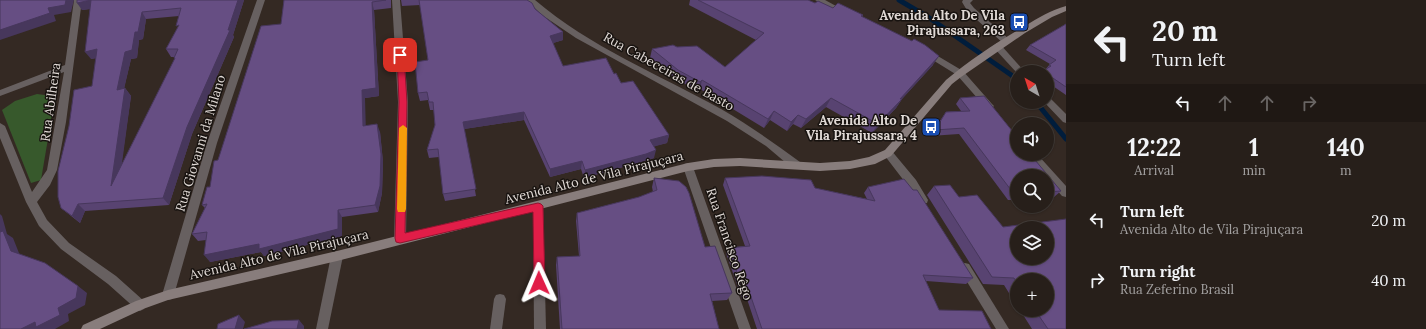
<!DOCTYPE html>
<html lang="en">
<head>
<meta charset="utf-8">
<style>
	body { margin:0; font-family:Lora,serif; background:#2f2723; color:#f1f3f6; height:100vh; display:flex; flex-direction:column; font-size:15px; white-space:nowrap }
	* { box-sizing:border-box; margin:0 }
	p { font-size:13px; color:#a4a2a2 }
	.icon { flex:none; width:22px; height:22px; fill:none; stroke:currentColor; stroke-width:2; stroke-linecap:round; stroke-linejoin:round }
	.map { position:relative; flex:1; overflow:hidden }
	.sheet { display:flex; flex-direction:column; background:#271f1a; width:360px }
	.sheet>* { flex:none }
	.top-card { background:#271f1a; color:#f1f3f6; overflow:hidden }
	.needle { width:26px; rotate:321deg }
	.controls { position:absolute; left:1010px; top:65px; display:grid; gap:8px }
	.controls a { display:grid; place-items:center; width:44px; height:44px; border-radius:50%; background:#271f1a; box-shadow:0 1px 3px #0004,0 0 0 1px #433d39; font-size:20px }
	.pin { position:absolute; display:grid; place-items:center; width:34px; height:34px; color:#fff; margin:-17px; border-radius:8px; box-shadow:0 2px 6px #0006 }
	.me { position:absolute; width:44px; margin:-22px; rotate:359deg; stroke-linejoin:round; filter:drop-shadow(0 0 3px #0008) }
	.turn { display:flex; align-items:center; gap:14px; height:84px; padding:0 20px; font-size:18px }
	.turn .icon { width:52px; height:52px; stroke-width:2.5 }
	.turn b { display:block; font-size:28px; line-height:34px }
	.lanes { display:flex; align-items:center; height:38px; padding:0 20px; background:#0003; justify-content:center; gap:20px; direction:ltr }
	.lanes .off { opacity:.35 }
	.eta { display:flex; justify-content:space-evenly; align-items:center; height:68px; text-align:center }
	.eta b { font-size:24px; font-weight:700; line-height:28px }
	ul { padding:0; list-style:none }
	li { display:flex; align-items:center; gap:12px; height:60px; padding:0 20px }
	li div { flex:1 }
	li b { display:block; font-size:15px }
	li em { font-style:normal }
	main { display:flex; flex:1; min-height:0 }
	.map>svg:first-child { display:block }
</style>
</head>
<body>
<main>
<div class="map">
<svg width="1066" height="329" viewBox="0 0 1066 329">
	<rect width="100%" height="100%" fill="#342923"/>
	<polygon fill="#37592c" points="37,94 52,96 54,103 41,180 31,183 2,110 15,101"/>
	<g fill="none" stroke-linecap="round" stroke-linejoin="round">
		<g stroke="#001d3c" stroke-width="5">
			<polyline points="899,0 928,17 1017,79"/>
			<polyline points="1036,102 1066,139"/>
		</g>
		<g fill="#676060" fill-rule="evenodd">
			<polygon points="74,0 82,0 66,122 57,170 50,185 37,202 47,220 69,243 116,276 144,301 146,305 144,309 140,311 136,309 108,284 61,249 39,226 26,202 0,138 0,123 5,126 32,192 47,170 64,72 0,96 0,90 65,65"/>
			<polygon points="257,0 265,0 217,143 174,295 172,299 168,300 164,299 162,295 207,143"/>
			<polygon points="392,0 400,0 408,102 406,239 404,242 400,244 396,242 394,239 398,102"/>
			<path d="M526,0H535C590,47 658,74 721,109C749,125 774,143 800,162L801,165L800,168H792L766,146L727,121L576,38L542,15Z"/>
			<polygon points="815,0 825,0 849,13 845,15 842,15"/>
			<polygon points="963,0 973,0 970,3 974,8 1009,39 1010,41 1009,43 1003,43 968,12 962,2"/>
			<polygon points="997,43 1000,44 1025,72 1017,73 994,48 993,46"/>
			<polygon points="926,49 963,71 992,104 994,106 992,108 986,108 957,75 923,54 922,52"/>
			<polygon points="1047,97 1050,98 1066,114 1066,123 1063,122 1044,102 1047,102"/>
			<polygon points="888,149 891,150 916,180 928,200 927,203 923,204 919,203 908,186 885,156 883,153 885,150"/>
			<polygon points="1026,154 1037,154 1066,186 1066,197 1062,196 1047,179 1047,176 1045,176"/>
			<polygon points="688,163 692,164 693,167 751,329 739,329 683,167 684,164"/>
			<polygon points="538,202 542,203 543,206 546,329 534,329 533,206 534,203"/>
			<polygon points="337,251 341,253 343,256 328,329 316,329 331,256 333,253"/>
			<polygon points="965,263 969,264 1009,329 996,329 961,272 959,268 961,264"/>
			<polygon points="500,294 504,295 506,299 502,329 490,329 494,299 496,295"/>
		</g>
		<path fill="#887d7c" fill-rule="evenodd" d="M1066,6V11L1052,17L1025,33L961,77L952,84L891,156L875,164L850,169L820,171L740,166L714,167L688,171L337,261L168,300L143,309L100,329H81L83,325L136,301L168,290L337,251L688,163L714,159L740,158L820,163L850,161L869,157L885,150L946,80C970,60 997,42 1025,26C1038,18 1051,10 1066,6Z"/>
	</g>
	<g fill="#584371" fill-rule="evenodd">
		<path d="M77,0H244L233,35L234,37L192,134L169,205L85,211L80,223L61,208L92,86L96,58L91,59L90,9L82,10ZM179,16L178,28L166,49L171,57H175L174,58L175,59L121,166L131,96L125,88H124L131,59L137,58L139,40L143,39L146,19Z"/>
		<polygon points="284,0 391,0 391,8 374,10 379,96 365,98 365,126 380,132 383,162 382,193 378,212 342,217 342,236 264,256 261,252 210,262 206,240 198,241 192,234 205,208 202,205 210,187 218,160 281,24"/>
		<polygon points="401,0 527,0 535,9 563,32 563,40 553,43 563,66 614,74 621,83 669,135 667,143 654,146 654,158 644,161 584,178 581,169 550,177 524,120 464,129 476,196 445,201 443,194 439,157 429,158 427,150 435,125 434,110 430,110 428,100 420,101 418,93 428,60 420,5 402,6"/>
		<polygon points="690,0 808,0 815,3 833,8 863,15 862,17 933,65 902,99 896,108 872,133 826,107 801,128 793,124 787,131 770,120 764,128 700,89 698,91 676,79 650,58 652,49 677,47 725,67 756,40 689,5"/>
		<polygon points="1066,24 1066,95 1047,82 1047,72 1042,72 1045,70 1050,64 1026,50 1030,45"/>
		<polygon points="984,96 1017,137 1017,154 1030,154 1061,191 1054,197 1047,198 1047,176 1017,176 1017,200 1008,200 959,134 930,136 946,112 961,111 956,104 960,98"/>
		<polygon points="654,178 705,247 732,293 727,300 712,301 719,329 560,329 556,265 557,257 579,256 576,221 577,213 639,197 653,192 652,187"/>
		<polygon points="725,178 815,188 867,199 864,193 868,187 973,278 966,284 926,281 939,310 991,329 757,329 747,299 742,299 726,253 728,248 745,246 723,185"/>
		<polygon points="934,186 959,197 1003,227 1066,329 1032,329 1020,310 1047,310 1017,280 1017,306 1004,285 983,284 927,195"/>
	</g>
	<g fill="#47375c">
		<polygon points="66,0 74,0 71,12 54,15 56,21 0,40 0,30 48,8"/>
		<polygon points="91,0 97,8 82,10 77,3"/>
		<polygon points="238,0 244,0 233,35 234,37 192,134 169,205 163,198 187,127 228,30"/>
		<polygon points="372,2 374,10 379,96 365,98 366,134 363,126 362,90"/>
		<polygon points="142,12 146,19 143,39 139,40 137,58 131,59 122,98 117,90 125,52 135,32"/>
		<polygon points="563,32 563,40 550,44 550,36"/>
		<polygon points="97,49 102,57 91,59 85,52"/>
		<polygon points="939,56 933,65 900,101 902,99 896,108 872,133 878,124"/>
		<polygon points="702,80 700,89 698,91 700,82"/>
		<polygon points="125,88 131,96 118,193 111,186"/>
		<polygon points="831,98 826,107 801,128 806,119"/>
		<polygon points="774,111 770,120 764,128 768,119"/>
		<polygon points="524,112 524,120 464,129 463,122"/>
		<polygon points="798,115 793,124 787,131 791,122"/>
		<polygon points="377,124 380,132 383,162 382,193 378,212 375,205"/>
		<polygon points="669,135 667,143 649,148 650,140"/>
		<polygon points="656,150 654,158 644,161 584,178 585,170"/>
		<polygon points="582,161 581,169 550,177 550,169"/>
		<polygon points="78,204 85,211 80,223 72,216"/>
		<polygon points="338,210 342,217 342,236 264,256 261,252 210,262 204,255"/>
		<polygon points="0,214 2,216 7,234 13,238 21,258 11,251 0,233"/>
		<polygon points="78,286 87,293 85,305 68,314 69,321 55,329 21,329"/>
		<polygon points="239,315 245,322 243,329 235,329"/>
		<polygon points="299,320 304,326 304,329 297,329"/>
	</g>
	<g fill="#664e83" stroke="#47375c" fill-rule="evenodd">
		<polygon points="0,0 66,0 65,5 48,8 50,13 0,30"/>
		<path d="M77,0H238L228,30H230L187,127L163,198L78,204L72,216L61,208L58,197V171L69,126L74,90L92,86L97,49L85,52L91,0L77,3ZM181,8L176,26L179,25L166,49H178L174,58H175L111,186L125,88L117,90L125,52L132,50L135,32H138L142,12Z"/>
		<polygon points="284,0 386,0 372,2 376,88 362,90 363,126 377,124 381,154 380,186 375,205 338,210 338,229 259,249 259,244 204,255 207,232 192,234 207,204 202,205 207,187 210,187 214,161 218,160 261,26 281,24"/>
		<polygon points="419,0 527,0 532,3 535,9 563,32 550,36 563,66 606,58 614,74 616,73 621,83 633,81 669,135 650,140 656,150 646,154 585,170 582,161 550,169 524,112 463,122 476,189 443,194 438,149 427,150 435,125 433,102 429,102 427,92 418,93 415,62 428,60"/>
		<polygon points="698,0 808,0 815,3 818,1 833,8 838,3 863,15 861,16 912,41 914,39 925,45 939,56 900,99 902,99 878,124 831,98 806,119 798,115 791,122 774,111 768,119 702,80 700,82 678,70 652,49 673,45 677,47 697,46 725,67 764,33"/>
		<polygon points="1066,24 1066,87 1047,74 1047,72 1044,72 1043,71 1051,66 1049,65 1056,60 1030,45"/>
		<polygon points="984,96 1017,137 1017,154 1030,154 1061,191 1047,192 1047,176 1017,176 1017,194 1014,194 964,128 935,130 946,112 970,111 960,98"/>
		<polygon points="762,176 811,180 815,188 875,201 868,187 904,179 913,190 917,190 973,278 923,275 939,310 982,311 991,329 762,329 750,294 745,294 728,248 750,246 725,178"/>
		<polygon points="654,178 679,181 686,187 689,193 705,247 715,246 732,293 710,294 719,329 562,329 557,257 580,256 577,213 639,197 657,190"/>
		<path d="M950,185L959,197L977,195L1003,227L1066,219V329H1048L1035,310H1047V280H1017V283L1014,278L992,277L934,186ZM1017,228H1047V258H1017Z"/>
		<polygon points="3,231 11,251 45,263 78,286 76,298 58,308 60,315 36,327 35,322 21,329 0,329 0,232"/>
		<polygon points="239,315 235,329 217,329 218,324"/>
		<polygon points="299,320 297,329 244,329 272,321"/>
	</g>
	<polygon fill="#e11d48" stroke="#92132f" points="400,52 404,55 407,102 405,233 538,203 541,204 543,206 545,283 543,286 539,288 535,286 534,283 533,212 400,243 396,242 395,238 399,102 397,55"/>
	<polygon fill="#f59e0b" points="403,125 407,128 406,209 405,212 398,212 397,209 399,128"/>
	<defs>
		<g id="bus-square" transform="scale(1)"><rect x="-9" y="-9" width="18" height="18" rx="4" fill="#1a4fb4" stroke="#181310"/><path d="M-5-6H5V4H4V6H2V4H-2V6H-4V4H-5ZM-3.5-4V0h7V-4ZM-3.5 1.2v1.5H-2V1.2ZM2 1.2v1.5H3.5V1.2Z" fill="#fff"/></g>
	</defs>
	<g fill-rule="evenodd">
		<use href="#bus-square" x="1019" y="22"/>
		<use href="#bus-square" x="931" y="127"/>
	</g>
	<g text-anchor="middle" stroke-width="3" stroke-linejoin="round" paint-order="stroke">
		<g font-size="13" font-weight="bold" fill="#e0d9d5" stroke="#181310" text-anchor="end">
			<text x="1005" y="20">Avenida Alto De Vila<tspan x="1005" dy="15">Pirajussara, 263</tspan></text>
			<text x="917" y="125">Avenida Alto De<tspan x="917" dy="15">Vila Pirajussara, 4</tspan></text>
		</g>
		<g font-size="13" fill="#e0d9d5" stroke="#181310">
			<text transform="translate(669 71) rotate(29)" y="5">Rua Cabeceiras de Basto</text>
			<text transform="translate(50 102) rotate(-82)" y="5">Rua Abilheira</text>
			<text transform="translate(200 143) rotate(-73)" y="5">Rua Giovanni da Milano</text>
			<text transform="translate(594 177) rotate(-14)" y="5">Avenida Alto de Vila Pirajuçara</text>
			<text transform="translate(730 244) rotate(71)" y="5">Rua Francisco Rêgo</text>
			<text transform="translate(279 254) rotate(-13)" y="5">Avenida Alto de Vila Pirajuçara</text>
		</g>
	</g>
</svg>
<div class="controls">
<a><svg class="needle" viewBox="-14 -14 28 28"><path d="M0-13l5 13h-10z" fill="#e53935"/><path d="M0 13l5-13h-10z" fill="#a4a2a2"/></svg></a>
<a><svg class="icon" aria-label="sound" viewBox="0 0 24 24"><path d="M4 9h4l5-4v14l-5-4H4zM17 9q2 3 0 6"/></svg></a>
<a><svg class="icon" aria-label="search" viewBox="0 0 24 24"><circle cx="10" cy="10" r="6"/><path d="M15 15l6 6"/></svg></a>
<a><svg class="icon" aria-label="layers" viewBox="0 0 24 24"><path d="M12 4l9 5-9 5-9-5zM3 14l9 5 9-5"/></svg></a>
<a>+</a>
</div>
<div class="pin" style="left:400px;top:55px;background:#d93025"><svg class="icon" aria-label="arrive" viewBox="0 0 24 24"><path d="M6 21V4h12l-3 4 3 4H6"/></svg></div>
<svg class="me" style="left:539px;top:283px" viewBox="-20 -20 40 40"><path d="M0-17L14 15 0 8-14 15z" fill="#e11d48" stroke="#fff" stroke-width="4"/></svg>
</div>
<section class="sheet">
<div class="top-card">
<div class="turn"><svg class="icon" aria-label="left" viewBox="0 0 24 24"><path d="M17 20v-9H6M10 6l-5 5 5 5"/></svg><div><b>20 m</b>Turn left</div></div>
<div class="lanes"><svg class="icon" aria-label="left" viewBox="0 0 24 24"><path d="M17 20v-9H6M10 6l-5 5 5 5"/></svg><svg class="icon off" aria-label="ahead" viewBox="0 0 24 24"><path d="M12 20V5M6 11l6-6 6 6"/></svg><svg class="icon off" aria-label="ahead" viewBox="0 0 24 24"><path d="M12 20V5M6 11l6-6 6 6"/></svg><svg class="icon off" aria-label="right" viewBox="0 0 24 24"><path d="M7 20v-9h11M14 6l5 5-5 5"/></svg></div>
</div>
<div class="eta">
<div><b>12:22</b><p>Arrival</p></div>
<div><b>1</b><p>min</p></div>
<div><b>140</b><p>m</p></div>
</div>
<ul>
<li><svg class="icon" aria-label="left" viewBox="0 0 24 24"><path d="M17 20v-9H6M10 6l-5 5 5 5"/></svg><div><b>Turn left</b><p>Avenida Alto de Vila Pirajuçara</p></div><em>20 m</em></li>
<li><svg class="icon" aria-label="right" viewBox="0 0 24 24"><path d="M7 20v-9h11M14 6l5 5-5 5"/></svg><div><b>Turn right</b><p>Rua Zeferino Brasil</p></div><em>40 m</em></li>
</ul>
</section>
</main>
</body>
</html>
